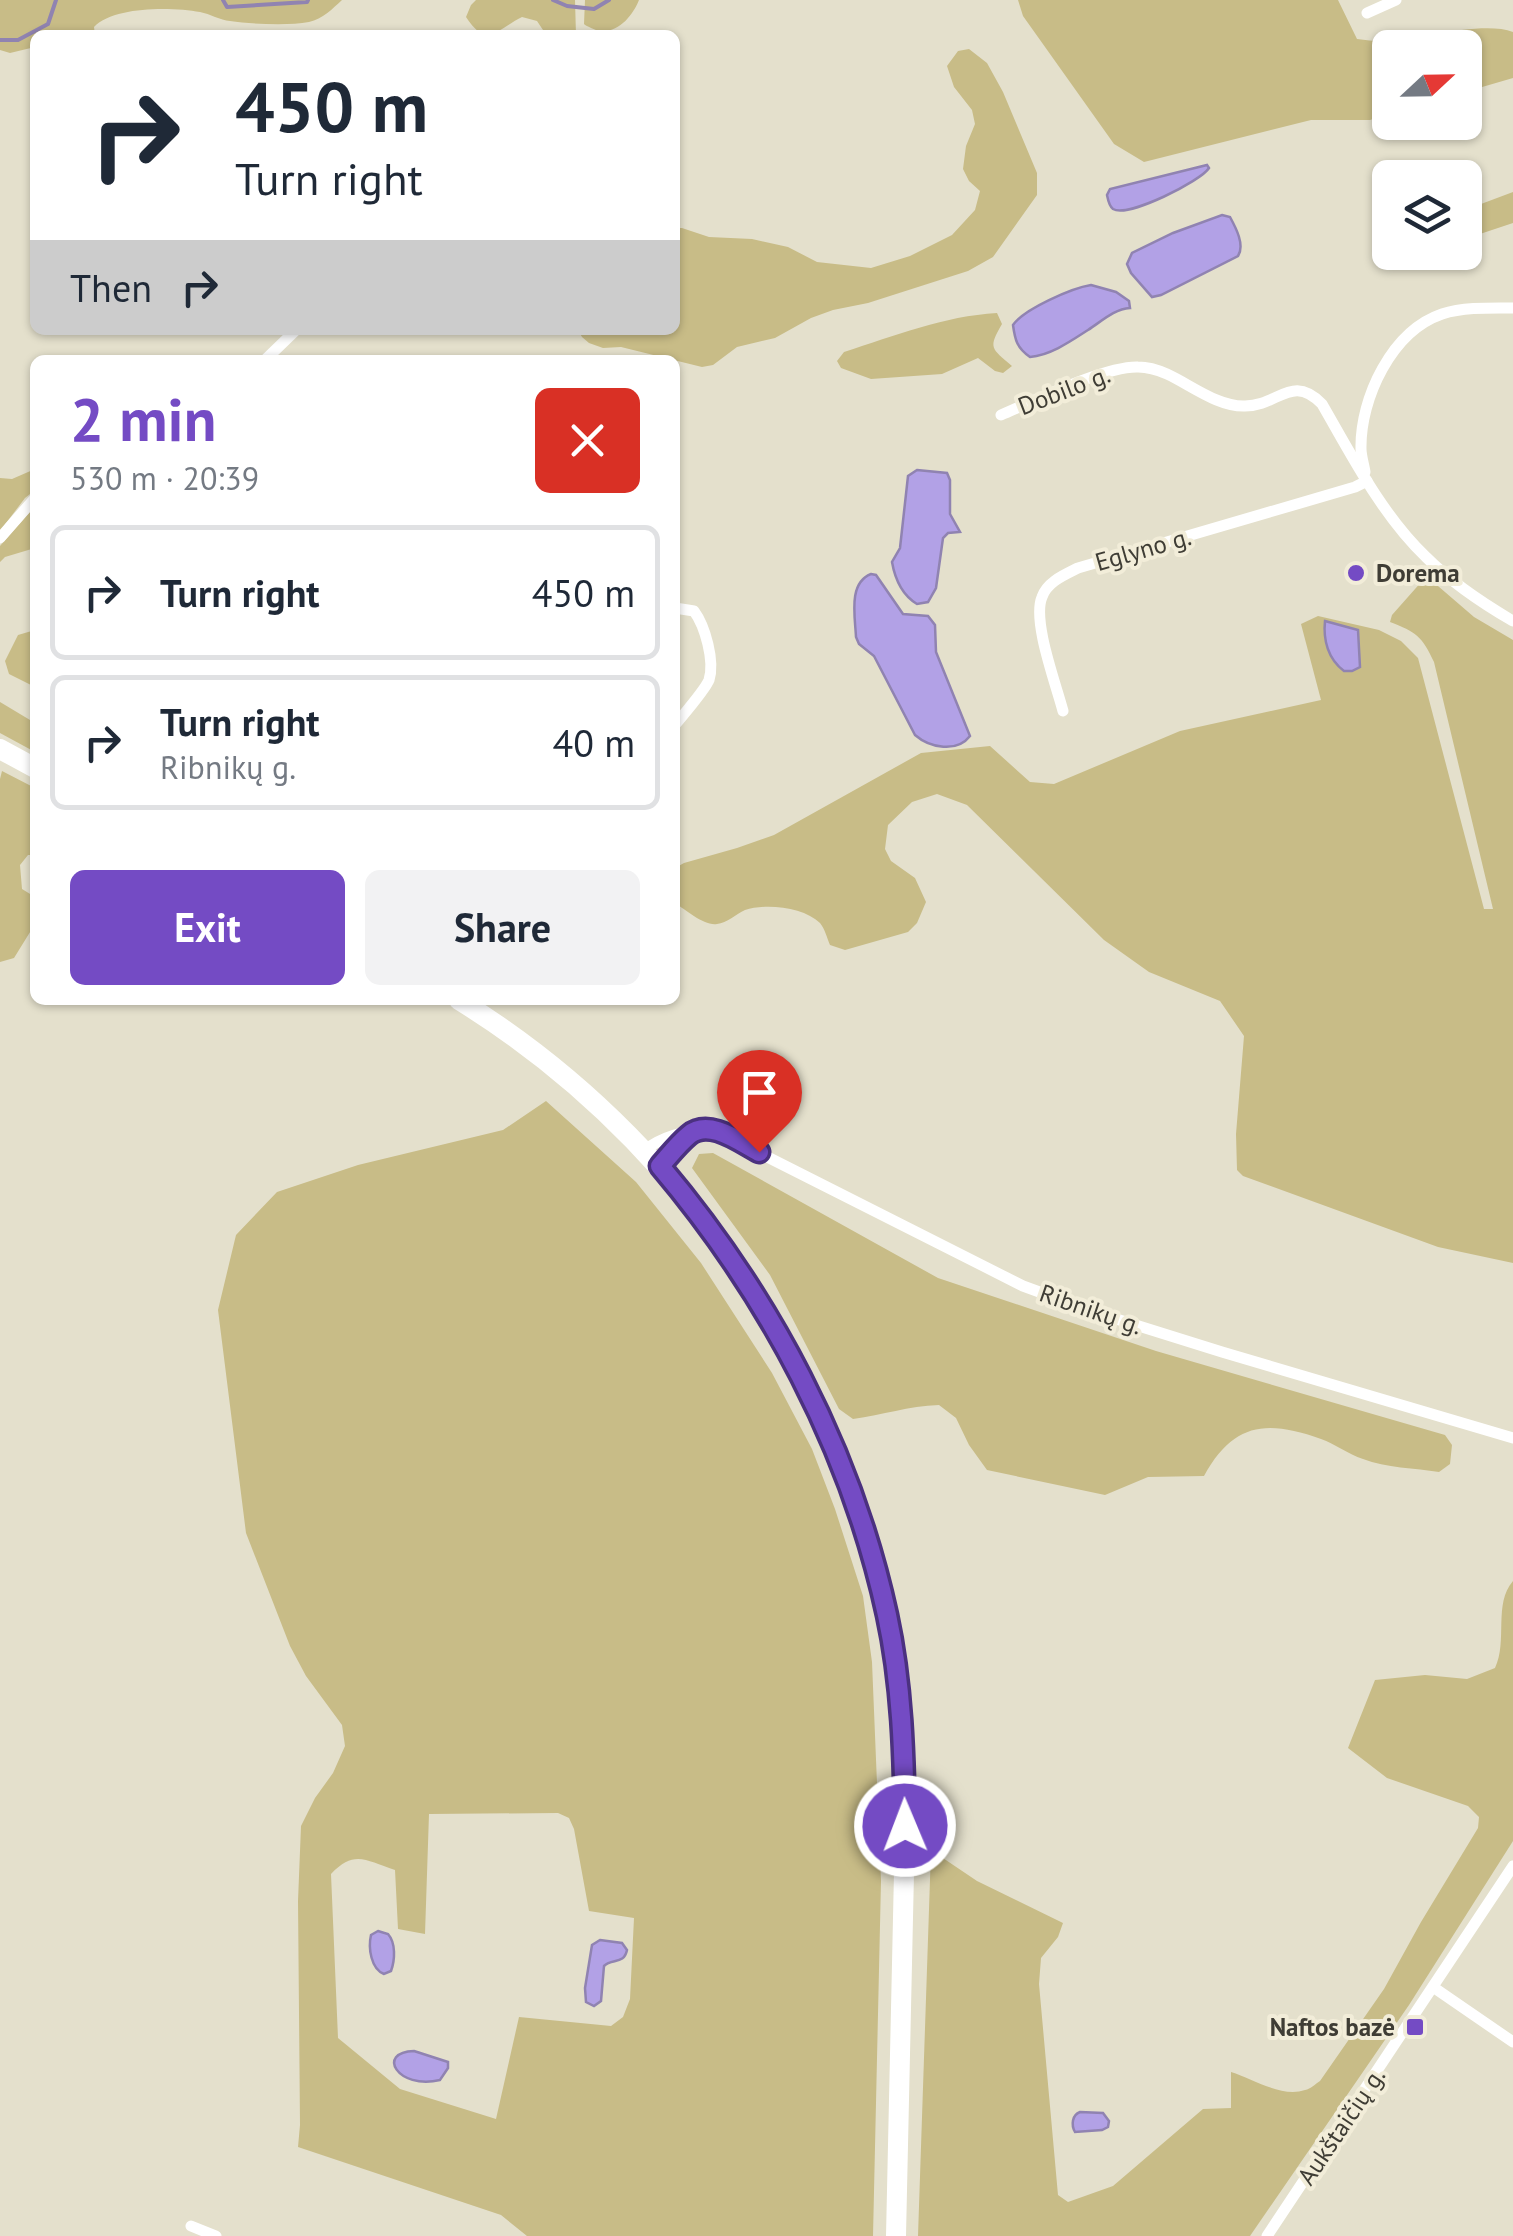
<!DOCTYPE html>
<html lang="en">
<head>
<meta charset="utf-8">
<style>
	body { margin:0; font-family:"PT Sans",sans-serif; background:#f2f2f3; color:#1f2937; height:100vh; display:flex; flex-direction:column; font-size:38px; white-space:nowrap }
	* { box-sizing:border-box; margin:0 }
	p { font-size:32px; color:#747a83 }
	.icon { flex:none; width:55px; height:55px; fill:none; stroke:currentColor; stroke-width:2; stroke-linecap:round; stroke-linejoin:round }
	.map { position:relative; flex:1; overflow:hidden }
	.sheet { position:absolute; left:30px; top:355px; width:650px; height:650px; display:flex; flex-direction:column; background:#fff; border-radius:15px; box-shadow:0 2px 8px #0004 }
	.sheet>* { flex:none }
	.guide { position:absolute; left:30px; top:30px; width:650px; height:305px; border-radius:15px; box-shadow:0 2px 8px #0004; background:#fff; color:#1f2937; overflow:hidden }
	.needle { width:65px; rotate:68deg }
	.buttons { position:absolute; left:1372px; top:30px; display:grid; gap:20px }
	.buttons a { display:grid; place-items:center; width:110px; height:110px; border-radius:15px; background:#fff; box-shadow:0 2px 8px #0004; font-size:50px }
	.pin { position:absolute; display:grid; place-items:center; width:85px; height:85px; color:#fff; margin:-102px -42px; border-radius:50% 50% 50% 0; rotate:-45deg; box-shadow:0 0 10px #0007 }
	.pin .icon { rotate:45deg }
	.me { position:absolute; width:110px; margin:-55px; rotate:359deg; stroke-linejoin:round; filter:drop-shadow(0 0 8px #0008) }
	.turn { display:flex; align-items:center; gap:35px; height:210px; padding:0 40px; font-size:45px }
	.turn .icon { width:130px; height:130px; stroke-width:2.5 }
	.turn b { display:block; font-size:70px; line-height:85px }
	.then { display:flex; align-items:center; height:95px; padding:0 40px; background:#0003; gap:20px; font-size:38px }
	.round { display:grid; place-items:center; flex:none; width:105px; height:105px; border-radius:15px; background:#f2f2f3 }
	.summary { display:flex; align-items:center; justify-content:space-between; height:170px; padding:0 40px }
	h1 { font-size:60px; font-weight:700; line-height:75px; color:#744bc4 }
	.button { display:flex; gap:20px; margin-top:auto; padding:20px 40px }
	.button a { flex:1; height:115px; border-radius:15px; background:#744bc4; color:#fff; font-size:40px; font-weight:700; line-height:115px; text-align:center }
	.button a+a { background:#f2f2f3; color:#1f2937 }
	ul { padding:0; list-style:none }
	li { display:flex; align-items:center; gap:30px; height:135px; margin:0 20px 15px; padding:0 20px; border:5px solid #e0e1e3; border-radius:15px }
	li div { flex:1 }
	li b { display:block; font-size:38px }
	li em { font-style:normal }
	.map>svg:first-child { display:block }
</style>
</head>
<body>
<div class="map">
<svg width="1513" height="2236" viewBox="0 0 1513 2236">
	<rect width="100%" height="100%" fill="#e4e0cc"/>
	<g fill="#c8bc87" fill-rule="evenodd">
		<path d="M0,0H342C332,9 323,19 309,22C288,26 251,24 230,21C220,20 210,14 200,12C172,7 114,6 94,27L95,35H35V47L10,53L0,50Z"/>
		<path d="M476,0H575L576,35H543V30L537,21L522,17C496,30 487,49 466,17L471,5Z"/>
		<path d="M585,0H639C633,15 619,33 600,31C597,31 586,26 584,24Z"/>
		<path d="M1018,0H1338L1357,39C1367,40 1378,42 1388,41C1421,38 1484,21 1513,32V78L1465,92V48H1390V114L1370,120H1311L1144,162L1114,144L1023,16Z"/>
		<polygon points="969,49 987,63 1003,92 1037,173 1037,195 993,257 968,271 868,303 833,310 811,318 775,338 737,347 713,365 702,367 621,347 603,348 589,343 582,337 578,330 675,330 675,228 682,228 709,237 752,239 788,247 817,262 871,268 910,256 952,235 975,210 980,191 969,181 963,169 966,146 975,124 972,110 954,87 947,66 958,51"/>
		<polygon points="1513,192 1513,223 1465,239 1465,210"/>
		<path d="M997,313L1002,324C988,348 991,348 1012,366L1003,373L995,371L978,358L942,374L871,379L841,368L837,361L844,352C894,336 944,316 997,313Z"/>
		<polygon points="35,469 35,490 25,498 0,531 0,478 12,479"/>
		<polygon points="35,506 35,548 5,557 0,562 0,546"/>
		<path d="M1423,580H1431L1474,617L1513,640V1263L1438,1247L1243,1176L1237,1170L1236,1134L1244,1036L1220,1001L1149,972L1104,940L967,805L937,794L912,802L888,825L885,849L891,861L915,878L926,902L917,923L908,932L845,950L830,945C827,938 825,929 820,923C804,907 766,903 745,910C736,914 727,923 717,924C704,926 686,910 675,903V868L684,863L737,848L774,835L921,753L990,746L1030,782L1054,784L1180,731L1321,700L1301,624L1318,616L1379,630L1401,641L1418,658L1484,909H1493L1434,662C1422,636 1416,632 1390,622L1392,615Z"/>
		<polygon points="35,630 35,687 9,674 5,661 18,635"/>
		<polygon points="0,702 35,723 35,752 0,733"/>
		<polygon points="2,771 35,788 35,855 28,855 20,865 22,889 35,897 35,924 14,958 0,962 0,779"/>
		<path d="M546,1101L636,1182L701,1263L772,1373L812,1449L835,1509L863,1596L872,1662L881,1881L873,2236H527L501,2215L298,2147L300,2125L298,1901L301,1826L315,1798L333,1773L345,1746L342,1725L306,1676L290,1646L246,1533L218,1310L236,1235L277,1192L358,1165L503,1130ZM558,1813L569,1818L574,1829L589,1911L634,1918L630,1999L623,2017L611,2026L519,2017L496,2119L400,2089L338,2038L331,1874C355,1849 366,1861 395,1870L398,1929L425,1934L429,1814Z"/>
		<path d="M713,1153L938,1278L1156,1351L1445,1435L1452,1445L1450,1464L1439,1472C1415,1468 1386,1468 1363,1459C1348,1454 1335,1444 1321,1439C1267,1420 1234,1422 1204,1476L1148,1477L1105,1495L987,1470L969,1445L956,1418L939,1405C908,1406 883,1415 853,1419L839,1409L770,1275L692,1168L699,1154Z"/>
		<path d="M1513,1581V1841L1409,2005L1250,2236H918L931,1850L977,1881L1063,1923L1058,1937L1041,1958L1039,1984L1058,2195L1068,2202L1113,2186L1203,2109L1231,2108V2072C1253,2079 1282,2098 1305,2090C1311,2089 1315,2084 1320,2081L1384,1989L1421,1922L1478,1828L1479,1817L1468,1806L1387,1778L1348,1748L1375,1680L1425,1675L1467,1679L1495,1668C1508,1641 1493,1604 1513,1581Z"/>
	</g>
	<g fill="#b2a1e6" stroke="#9083b1" stroke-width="2.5">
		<path d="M1207,165L1209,168C1201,181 1128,218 1113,209C1109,206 1108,200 1107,195L1110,189Z"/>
		<path d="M1222,215L1230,217C1236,228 1245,245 1238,256L1161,295L1152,297L1131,273L1127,264L1132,253L1173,233Z"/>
		<path d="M1091,285L1116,292L1129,301L1130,308C1114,309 1102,321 1088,330C1071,341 1051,355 1030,357C1017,348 1015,340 1013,325C1024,309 1072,288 1091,285Z"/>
		<path d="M917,470L947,473L950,480V514L960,532L948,533L943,538L936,588L928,602L917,604C902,595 895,579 892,562L900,548L908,476Z"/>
		<path d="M871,574L876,575L903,614L928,616L935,625L936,652L970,736C957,753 930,748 915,735L874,656L859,644L856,637C855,616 848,583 871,574Z"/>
		<path d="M1325,621L1358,630L1360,667L1352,671H1344C1328,659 1323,640 1325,621Z"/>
		<path d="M378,1931L388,1934C396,1943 395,1960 391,1971L384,1974C371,1969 368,1948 371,1935Z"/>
		<path d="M600,1940L622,1943L627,1950C624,1965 612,1958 604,1966L601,2001L594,2006L586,2002L585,1988L592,1945Z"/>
		<path d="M414,2051L448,2062V2068L440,2080C397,2090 376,2052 414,2051Z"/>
		<path d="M1080,2112L1103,2113L1109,2121L1108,2127L1102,2130L1075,2132C1071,2125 1072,2115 1080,2112Z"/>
	</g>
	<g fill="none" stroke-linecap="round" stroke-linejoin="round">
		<g stroke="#9083b1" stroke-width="4">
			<polyline points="223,0 227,7 307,2 308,0"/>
			<polyline points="553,0 567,6 594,9 609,0"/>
			<polyline points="0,40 18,40 48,24 56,0"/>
		</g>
		<g stroke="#fff" stroke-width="11">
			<polyline points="1367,13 1396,0"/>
			<polyline points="265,360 296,330"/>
			<path d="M1001,415C1034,401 1105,366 1138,367C1148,367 1158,370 1167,374C1191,385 1218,407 1245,406C1278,406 1292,373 1322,404C1352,456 1382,515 1426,557C1452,583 1482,603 1513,621"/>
			<path d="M1365,472C1364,465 1361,456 1361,449C1360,398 1392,331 1442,314C1464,307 1491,308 1513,308"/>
			<polyline points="0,538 35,498"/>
			<path d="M675,608L694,611C705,626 715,661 709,680C705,690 683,715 675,725"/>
			<path d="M1063,711C1056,684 1032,621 1042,597C1047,582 1064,575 1078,568L1355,487L1367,481"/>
			<path d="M645,1150C663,1136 689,1130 712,1129L1023,1286L1094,1312L1222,1352L1513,1438"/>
			<polyline points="660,1166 692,1132"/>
			<polyline points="1433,1987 1513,2042"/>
			<polyline points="191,2226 216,2236"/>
			<polyline points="1267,2236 1513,1866"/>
		</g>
		<g stroke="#fff" stroke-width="20">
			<polyline points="0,749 35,768"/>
			<path d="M459,1000C679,1136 831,1363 887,1615C902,1684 903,1756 905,1827L896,2236"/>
		</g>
	</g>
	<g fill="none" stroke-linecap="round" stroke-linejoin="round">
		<g stroke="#4b317f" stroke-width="25">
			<path id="route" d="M759,1152C740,1142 709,1118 689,1135C678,1144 669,1156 660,1166C769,1295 851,1449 887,1615C902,1684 904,1756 905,1826"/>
		</g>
		<use href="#route" stroke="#744bc4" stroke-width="18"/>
	</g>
	<g fill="#744bc4" stroke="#f2edd9" stroke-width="4">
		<circle cx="1356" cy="573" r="10"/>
		<rect x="1405" y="2017" width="20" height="20" rx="5"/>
	</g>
	<g text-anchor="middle" stroke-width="8" stroke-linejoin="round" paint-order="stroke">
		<g font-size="25" fill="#3f3d35" stroke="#f2edd9">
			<text transform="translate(1064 390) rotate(-21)" y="9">Dobilo g.</text>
			<text transform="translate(1143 549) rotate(-16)" y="9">Eglyno g.</text>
			<text transform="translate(1091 1309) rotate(19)" y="9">Ribnikų g.</text>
			<text transform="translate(1341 2126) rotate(-56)" y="9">Aukštaičių g.</text>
		</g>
		<g font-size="25" font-weight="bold" fill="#3f3d35" stroke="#f2edd9" text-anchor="start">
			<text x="1376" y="582">Dorema</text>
			<text x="1395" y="2036" text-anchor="end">Naftos bazė</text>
		</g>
	</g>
</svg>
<div class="buttons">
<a><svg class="needle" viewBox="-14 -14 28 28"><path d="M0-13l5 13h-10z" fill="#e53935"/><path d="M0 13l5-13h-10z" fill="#747a83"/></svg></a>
<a><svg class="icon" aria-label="layers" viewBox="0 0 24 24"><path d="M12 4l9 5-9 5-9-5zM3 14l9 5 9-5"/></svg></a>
</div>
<div class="pin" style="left:759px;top:1152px;background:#d93025"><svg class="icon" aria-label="arrive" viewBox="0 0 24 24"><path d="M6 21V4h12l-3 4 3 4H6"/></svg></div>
<svg class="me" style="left:905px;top:1826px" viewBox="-20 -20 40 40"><circle r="17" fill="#744bc4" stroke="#fff" stroke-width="3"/><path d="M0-11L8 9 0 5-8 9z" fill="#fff"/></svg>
<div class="guide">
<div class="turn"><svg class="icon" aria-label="right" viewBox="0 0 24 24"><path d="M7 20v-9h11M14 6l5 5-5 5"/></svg><div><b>450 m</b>Turn right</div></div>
<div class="then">Then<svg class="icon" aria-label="right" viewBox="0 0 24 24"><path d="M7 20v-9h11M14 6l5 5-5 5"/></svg></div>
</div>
<section class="sheet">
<div class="summary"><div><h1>2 min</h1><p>530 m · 20:39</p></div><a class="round" style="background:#d93025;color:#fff"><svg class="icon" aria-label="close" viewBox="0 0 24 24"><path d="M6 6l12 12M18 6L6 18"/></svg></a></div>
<ul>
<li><svg class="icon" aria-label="right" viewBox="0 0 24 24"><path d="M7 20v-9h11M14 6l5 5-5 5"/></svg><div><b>Turn right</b></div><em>450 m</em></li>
<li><svg class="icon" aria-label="right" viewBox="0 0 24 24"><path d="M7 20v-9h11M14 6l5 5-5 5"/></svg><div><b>Turn right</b><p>Ribnikų g.</p></div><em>40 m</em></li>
</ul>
<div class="button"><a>Exit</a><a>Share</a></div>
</section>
</div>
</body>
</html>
